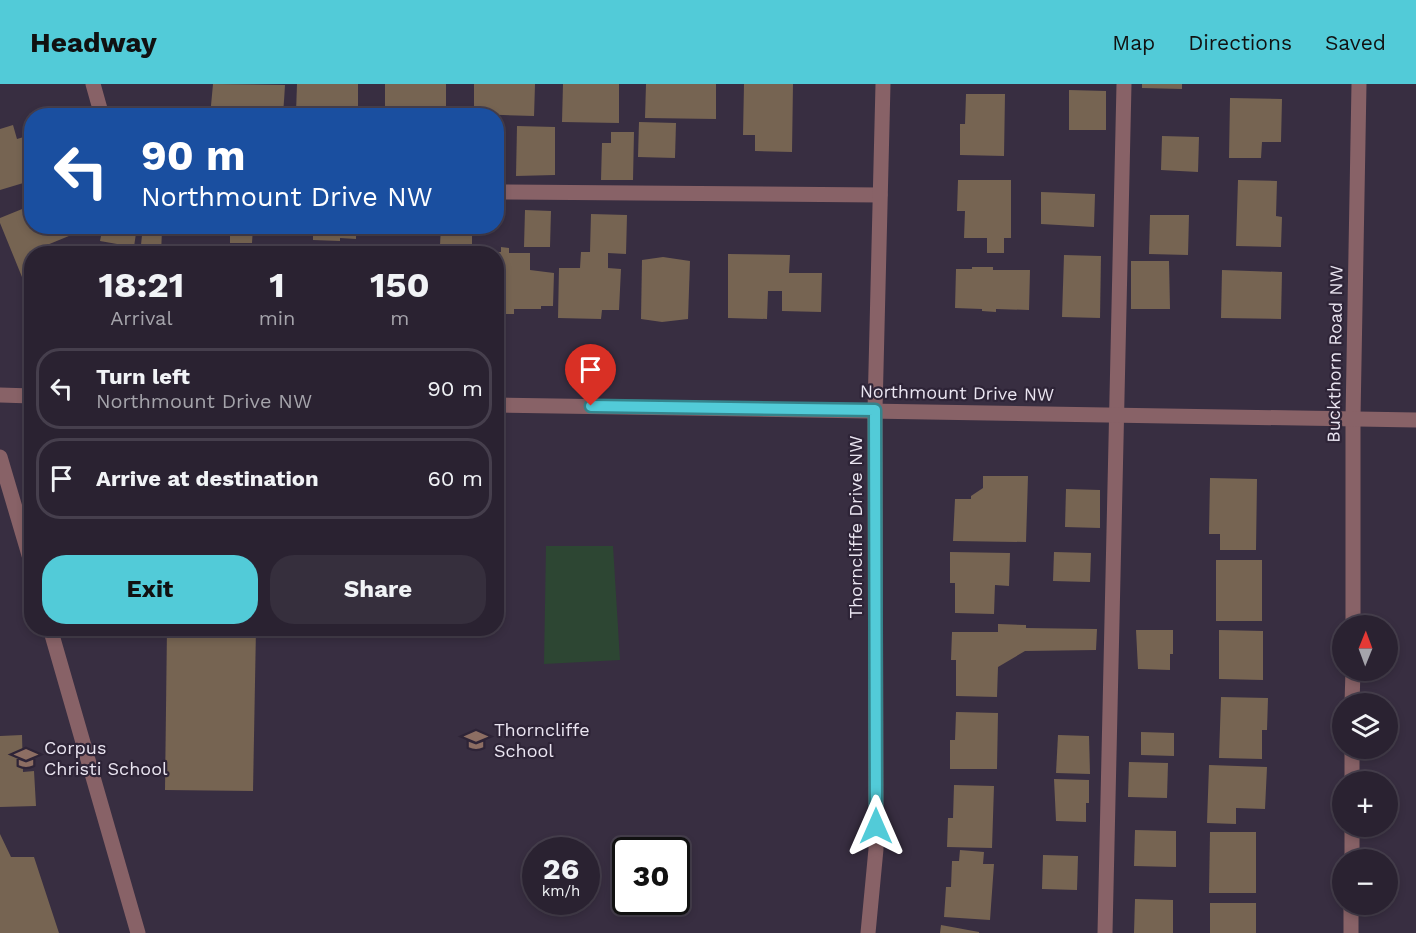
<!DOCTYPE html>
<html lang="en">
<head>
<meta charset="utf-8">
<style>
	body { margin:0; font-family:"Work Sans",sans-serif; background:#362f3d; color:#f1f3f6; height:100vh; display:flex; flex-direction:column; font-size:22px; white-space:nowrap }
	* { box-sizing:border-box; margin:0 }
	p { font-size:20px; color:#a5a4ab }
	.icon { flex:none; width:33px; height:33px; fill:none; stroke:currentColor; stroke-width:2; stroke-linecap:round; stroke-linejoin:round }
	.map { position:relative; flex:1; overflow:hidden }
	.side { position:absolute; left:24px; top:162px; width:480px; height:390px; display:flex; flex-direction:column; background:#2a2231; border-radius:24px; box-shadow:0 3px 9px #0003,0 0 0 2px #463f4d }
	.side>* { flex:none }
	.hud { position:absolute; left:24px; top:24px; width:480px; height:126px; border-radius:24px; box-shadow:0 3px 9px #0003,0 0 0 2px #463f4d; background:#1a4fa0; color:#fff; overflow:hidden }
	.needle { width:39px; rotate:1deg }
	.controls { position:absolute; left:1332px; top:531px; display:grid; gap:12px }
	.controls a { display:grid; place-items:center; width:66px; height:66px; border-radius:50%; background:#2a2231; box-shadow:0 3px 9px #0003,0 0 0 2px #463f4d; font-size:30px }
	.speed { position:absolute; left:522px; top:753px; display:flex; gap:12px; font-size:30px; font-weight:700; text-align:center }
	.speed>* { display:grid; place-content:center; width:78px; height:78px; border-radius:50%; background:#2a2231; box-shadow:0 3px 9px #0003,0 0 0 2px #463f4d; line-height:1 }
	.speed small { font-size:15px; font-weight:400 }
	.speed .limit { border:3px solid #111; border-radius:9px; background:#fff; color:#111 }
	.pin { position:absolute; display:grid; place-items:center; width:51px; height:51px; color:#fff; margin:-62px -26px; border-radius:50% 50% 50% 0; rotate:-45deg; box-shadow:0 0 6px #0007 }
	.pin .icon { rotate:45deg }
	.me { position:absolute; width:66px; margin:-33px; rotate:0deg; stroke-linejoin:round; filter:drop-shadow(0 0 4px #0008) }
	.turn { display:flex; align-items:center; gap:21px; height:126px; padding:0 18px; font-size:27px }
	.turn .icon { width:78px; height:78px; stroke-width:2.5 }
	.turn b { display:block; font-size:42px; line-height:51px }
	.eta { display:flex; justify-content:space-evenly; align-items:center; height:102px; text-align:center }
	.eta b { font-size:36px; font-weight:700; line-height:42px }
	.button { display:flex; gap:12px; margin-top:auto; padding:12px 18px }
	.button a { flex:1; height:69px; border-radius:24px; background:#52cbd8; color:#111; font-size:24px; font-weight:700; line-height:69px; text-align:center }
	.button a+a { background:#362f3d; color:#f1f3f6 }
	ul { padding:0; list-style:none }
	li { display:flex; align-items:center; gap:18px; height:81px; margin:0 12px 9px; padding:0 6px; border:3px solid #463f4d; border-radius:24px }
	li div { flex:1 }
	li b { display:block; font-size:22px }
	li em { font-style:normal }
	header { display:flex; align-items:center; gap:36px; box-sizing:border-box; height:84px; padding:0 30px; background:#52cbd8; color:#111 }
	header strong { font-size:28px }
	nav { display:flex; gap:33px; margin-inline-start:auto; font-size:21px }
	.map>svg:first-child { display:block }
</style>
</head>
<body>
<header>
<strong>Headway</strong>
<nav><a>Map</a><a>Directions</a><a>Saved</a></nav>
</header>
<div class="map">
<svg width="1416" height="849" viewBox="0 0 1416 849">
	<rect width="100%" height="100%" fill="#382e41"/>
	<polygon fill="#2d4633" points="546,462 613,462 620,576 544,580"/>
	<g fill="#766452">
		<polygon points="213,0 285,1 283,32 210,32"/>
		<polygon points="297,0 358,0 358,29 296,29"/>
		<polygon points="385,0 446,0 446,32 385,31"/>
		<polygon points="474,0 535,0 534,32 474,30"/>
		<polygon points="563,0 619,0 619,39 562,38"/>
		<polygon points="646,0 716,0 716,35 645,34"/>
		<polygon points="744,0 793,0 792,68 755,67 755,51 743,51"/>
		<polygon points="1142,0 1182,0 1182,5 1142,4"/>
		<polygon points="1069,6 1106,7 1106,46 1069,46"/>
		<polygon points="966,10 1005,10 1004,72 960,71 960,40 965,40"/>
		<polygon points="1230,14 1282,15 1281,58 1262,58 1261,74 1229,74"/>
		<polygon points="639,38 676,39 675,74 638,73"/>
		<polygon points="13,41 17,55 27,52 32,69 23,71 30,97 0,106 0,45"/>
		<polygon points="517,42 555,43 555,91 516,92"/>
		<polygon points="611,48 634,48 633,96 601,96 602,59 611,59"/>
		<polygon points="1162,52 1199,53 1198,88 1161,86"/>
		<polygon points="958,96 1011,96 1011,154 1004,154 1004,169 987,169 987,154 964,154 965,127 957,127"/>
		<polygon points="1238,96 1277,97 1276,132 1282,133 1281,163 1236,162"/>
		<polygon points="1041,108 1095,110 1094,143 1041,140"/>
		<polygon points="32,121 32,142 79,142 81,147 47,161 51,170 32,170 32,189 22,193 0,139 0,134"/>
		<polygon points="525,126 551,127 550,163 524,163"/>
		<polygon points="591,130 627,131 626,170 608,169 608,184 621,185 619,226 602,226 601,235 558,234 559,184 580,184 581,168 590,168"/>
		<polygon points="1150,131 1189,131 1188,171 1149,170"/>
		<polygon points="103,142 137,142 134,163 100,157"/>
		<polygon points="143,142 156,142 156,145 162,146 161,170 140,170"/>
		<polygon points="230,142 253,142 252,159 230,159"/>
		<polygon points="313,142 356,142 356,155 340,154 340,157 313,156"/>
		<polygon points="441,142 472,142 472,162 440,161"/>
		<polygon points="501,163 509,164 509,169 530,169 530,186 554,189 553,222 541,222 541,225 514,225 514,230 496,230 496,168 501,168"/>
		<polygon points="728,170 790,171 789,189 822,189 821,228 782,227 782,207 768,207 767,235 728,234"/>
		<polygon points="1064,171 1101,172 1100,234 1062,233"/>
		<polygon points="663,173 690,177 688,235 662,238 641,235 642,176"/>
		<polygon points="1131,177 1169,177 1170,225 1131,225"/>
		<polygon points="972,183 993,183 993,186 1030,186 1029,226 996,225 996,228 982,227 982,225 955,224 956,185 972,185"/>
		<polygon points="1222,186 1282,188 1281,235 1221,234"/>
		<polygon points="983,392 1028,392 1026,458 953,457 955,415 971,415 971,412 983,404"/>
		<polygon points="1210,394 1257,395 1256,466 1220,466 1220,450 1209,450"/>
		<polygon points="1066,405 1100,406 1100,444 1065,443"/>
		<polygon points="950,468 1010,469 1009,502 995,501 994,530 955,529 955,499 950,499"/>
		<polygon points="1054,468 1091,469 1090,498 1053,497"/>
		<rect x="1216" y="476" width="46" height="61"/>
		<polygon points="998,540 1026,541 1026,544 1097,545 1096,566 1025,567 998,583 997,613 956,612 956,576 951,576 952,548 998,548"/>
		<polygon points="167,544 256,544 253,707 165,706"/>
		<polygon points="1136,546 1173,546 1173,570 1170,570 1170,586 1138,585"/>
		<polygon points="1219,546 1263,547 1263,596 1219,595"/>
		<polygon points="1221,613 1268,614 1267,646 1262,646 1262,675 1219,674"/>
		<polygon points="956,628 998,629 997,685 950,685 950,656 955,656"/>
		<polygon points="1141,648 1174,649 1174,672 1141,671"/>
		<polygon points="22,651 23,688 34,687 36,722 0,723 0,652"/>
		<polygon points="1058,651 1089,652 1090,690 1056,689"/>
		<polygon points="1129,678 1168,679 1167,714 1128,713"/>
		<polygon points="1209,681 1267,683 1265,725 1236,724 1236,740 1207,739"/>
		<polygon points="1054,695 1089,696 1089,719 1086,719 1086,738 1056,737"/>
		<polygon points="954,701 994,702 992,764 947,763 948,734 953,734"/>
		<polygon points="1135,746 1176,747 1176,783 1134,782"/>
		<polygon points="1210,748 1256,748 1256,809 1209,809"/>
		<polygon points="0,750 11,773 34,773 59,849 0,849"/>
		<polygon points="960,766 984,768 983,780 994,780 990,836 944,833 946,803 951,803 952,777 959,777"/>
		<polygon points="1043,771 1078,772 1077,806 1042,805"/>
		<polygon points="1135,815 1173,816 1173,849 1134,849"/>
		<rect x="1210" y="819" width="46" height="30"/>
		<polygon points="941,841 979,848 979,849 940,849"/>
	</g>
	<g fill="none" stroke-linecap="round" stroke-linejoin="round">
		<g stroke="#886267" stroke-width="15">
			<polyline points="93,0 102,32"/>
			<polyline points="496,108 880,111"/>
			<polyline points="1105,849 1124,0"/>
		</g>
		<g stroke="#886267" stroke-width="15">
			<polyline points="0,373 32,481"/>
			<polyline points="1353,542 1353,334 1359,0"/>
			<polyline points="50,544 138,849"/>
			<polyline points="1352,620 1353,586"/>
			<polyline points="1352,698 1352,664"/>
			<polyline points="1352,776 1352,742"/>
			<polyline points="868,849 876,765 875,326 883,0"/>
			<polyline points="1351,849 1351,820"/>
		</g>
		<g stroke="#886267" stroke-width="15">
			<polyline points="0,311 32,312"/>
			<polyline points="496,321 1416,336"/>
		</g>
	</g>
	<g fill="none" stroke-linecap="round" stroke-linejoin="round">
		<g stroke="#35848c" stroke-width="15">
			<polyline id="route" points="591,322 875,326 876,742"/>
		</g>
		<use href="#route" stroke="#52cbd8" stroke-width="10"/>
	</g>
	<defs>
		<g id="school-bare" transform="scale(1.8)"><path d="M0-5L7-2L0 1L-7-2ZM-4 1L0 2.5L4 1V4Q0 6-4 4Z" fill="#8d6e63" stroke="#2e2437" stroke-width="2.5" paint-order="stroke"/></g>
	</defs>
	<g fill-rule="evenodd">
		<use href="#school-bare" x="476" y="656"/>
		<use href="#school-bare" x="26" y="674"/>
	</g>
	<g text-anchor="middle" stroke-width="4.5" stroke-linejoin="round" paint-order="stroke">
		<g font-size="18" fill="#eae5f1" stroke="#2e2437">
			<text transform="translate(1335 270) rotate(-89)" y="6">Buckthorn Road NW</text>
			<text transform="translate(957 309) rotate(1)" y="6">Northmount Drive NW</text>
			<text transform="translate(856 443) rotate(-90)" y="6">Thorncliffe Drive NW</text>
		</g>
		<g font-size="18" fill="#eae5f1" stroke="#2e2437" text-anchor="start">
			<text x="494" y="652">Thorncliffe<tspan x="494" dy="21">School</tspan></text>
			<text x="44" y="670">Corpus<tspan x="44" dy="21">Christi School</tspan></text>
		</g>
	</g>
</svg>
<div class="controls">
<a><svg class="needle" viewBox="-14 -14 28 28"><path d="M0-13l5 13h-10z" fill="#e53935"/><path d="M0 13l5-13h-10z" fill="#a5a4ab"/></svg></a>
<a><svg class="icon" aria-label="layers" viewBox="0 0 24 24"><path d="M12 4l9 5-9 5-9-5zM3 14l9 5 9-5"/></svg></a>
<a>+</a>
<a>−</a>
</div>
<div class="speed"><div>26<small>km/h</small></div><div class="limit">30</div></div>
<div class="pin" style="left:591px;top:322px;background:#d93025"><svg class="icon" aria-label="arrive" viewBox="0 0 24 24"><path d="M6 21V4h12l-3 4 3 4H6"/></svg></div>
<svg class="me" style="left:876px;top:742px" viewBox="-20 -20 40 40"><path d="M0-17L14 15 0 8-14 15z" fill="#52cbd8" stroke="#fff" stroke-width="4"/></svg>
<div class="hud">
<div class="turn"><svg class="icon" aria-label="left" viewBox="0 0 24 24"><path d="M17 20v-9H6M10 6l-5 5 5 5"/></svg><div><b>90 m</b>Northmount Drive NW</div></div>
</div>
<section class="side">
<div class="eta">
<div><b>18:21</b><p>Arrival</p></div>
<div><b>1</b><p>min</p></div>
<div><b>150</b><p>m</p></div>
</div>
<ul>
<li><svg class="icon" aria-label="left" viewBox="0 0 24 24"><path d="M17 20v-9H6M10 6l-5 5 5 5"/></svg><div><b>Turn left</b><p>Northmount Drive NW</p></div><em>90 m</em></li>
<li><svg class="icon" aria-label="arrive" viewBox="0 0 24 24"><path d="M6 21V4h12l-3 4 3 4H6"/></svg><div><b>Arrive at destination</b></div><em>60 m</em></li>
</ul>
<div class="button"><a>Exit</a><a>Share</a></div>
</section>
</div>
</body>
</html>
